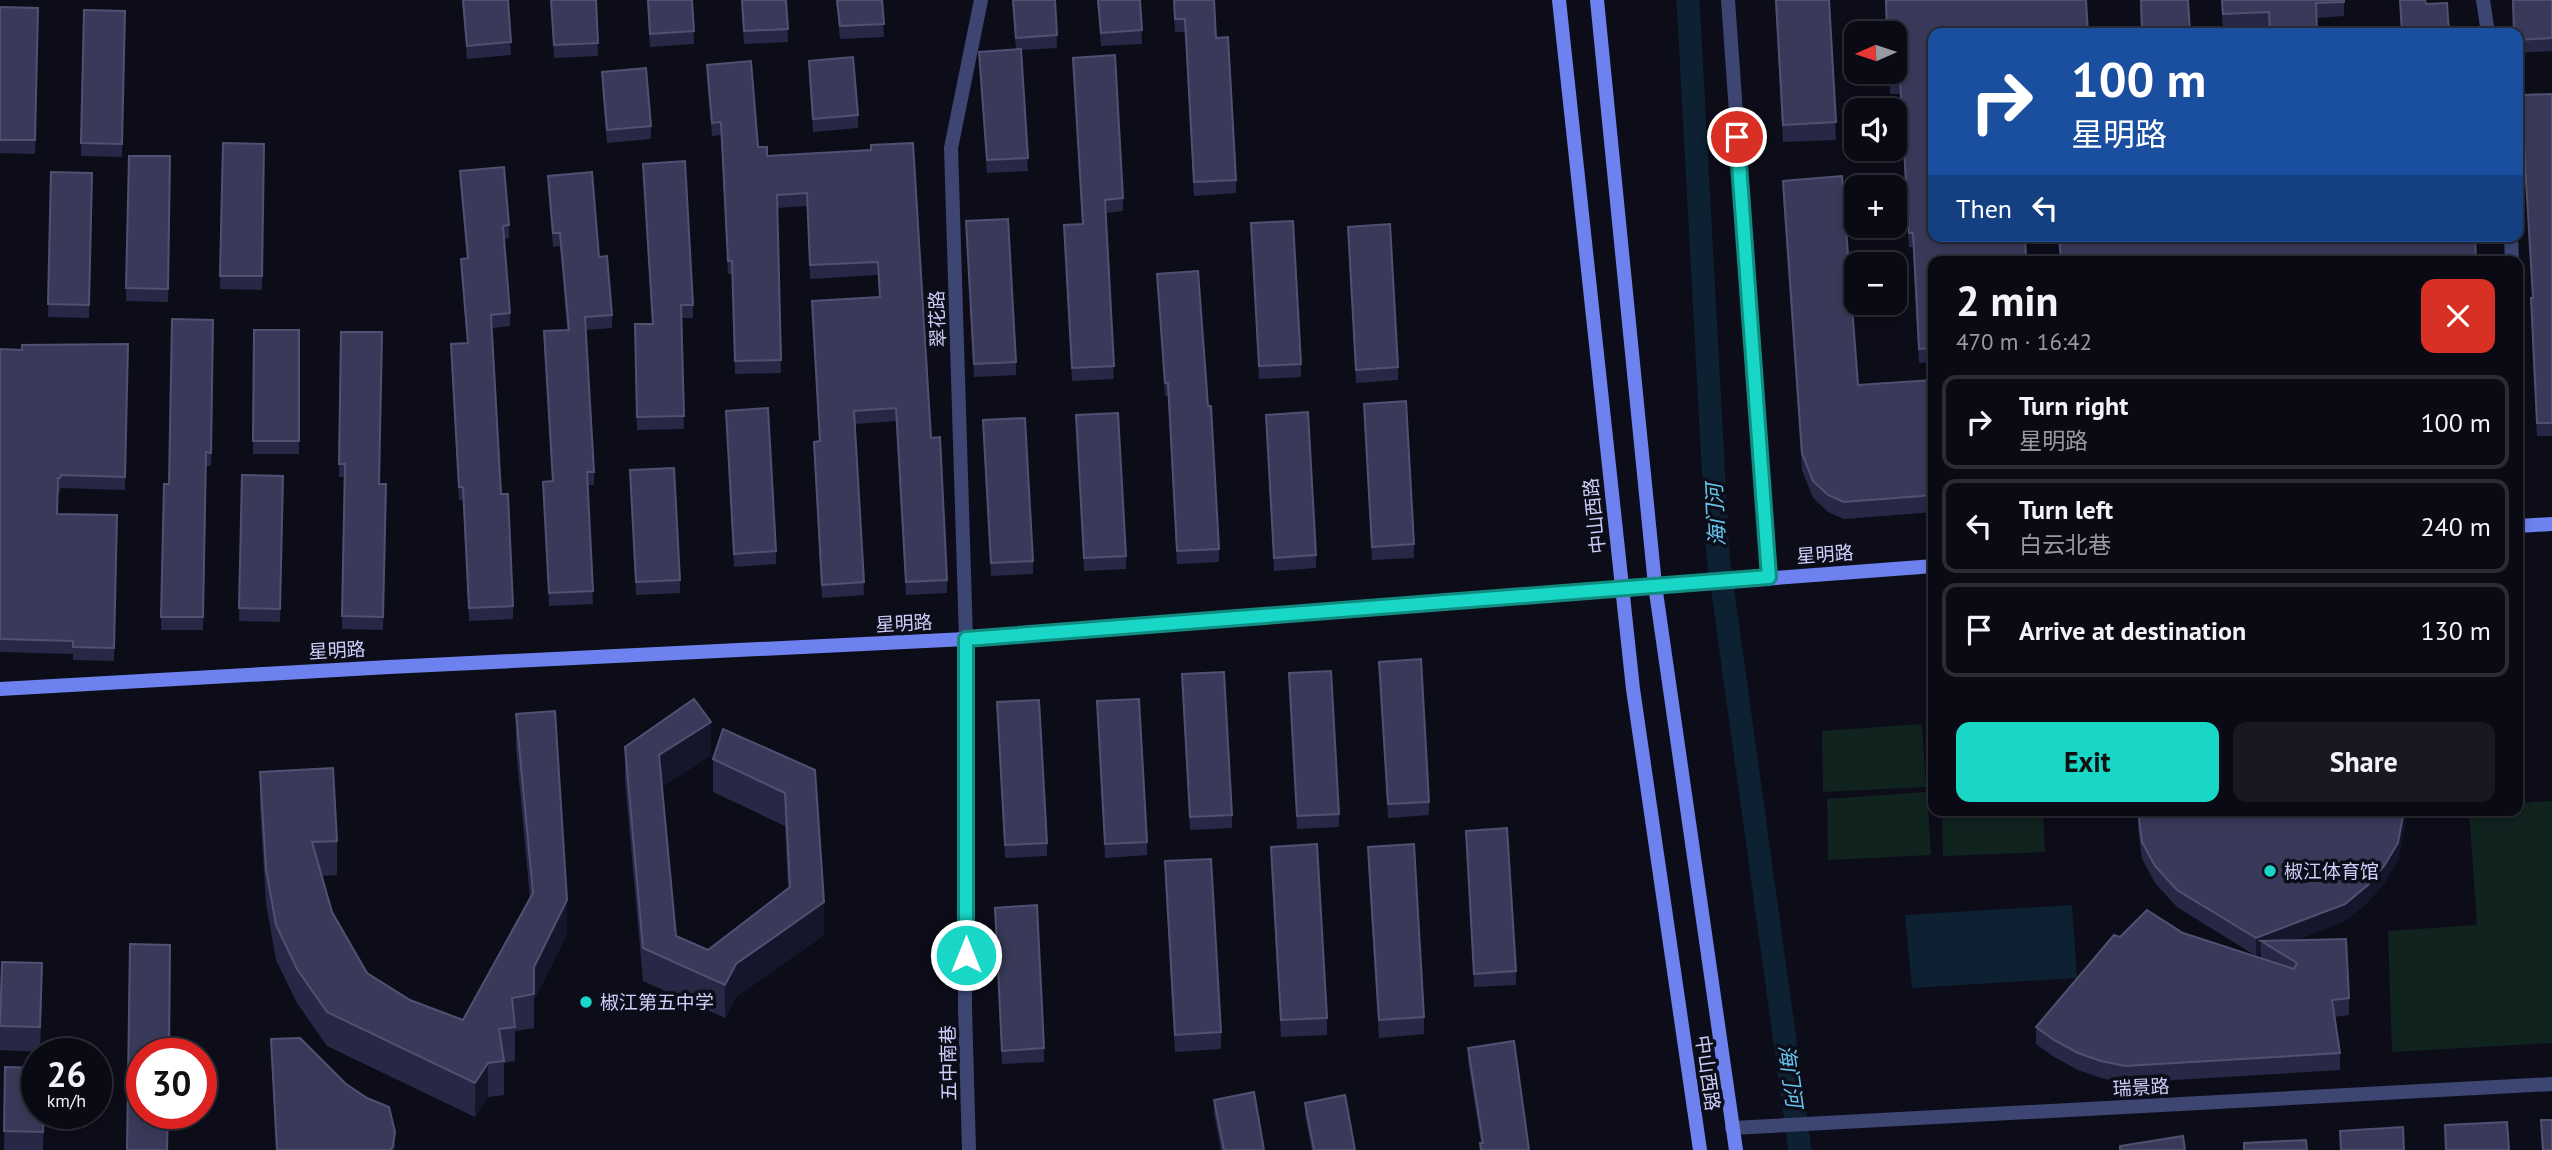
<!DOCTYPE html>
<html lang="en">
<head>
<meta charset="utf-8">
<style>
	body { margin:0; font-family:"PT Sans","Noto Sans SC",sans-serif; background:#181822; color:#f1f3f6; height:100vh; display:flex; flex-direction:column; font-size:26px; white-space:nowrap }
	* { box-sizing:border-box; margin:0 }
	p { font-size:23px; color:#999aa0 }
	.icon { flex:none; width:38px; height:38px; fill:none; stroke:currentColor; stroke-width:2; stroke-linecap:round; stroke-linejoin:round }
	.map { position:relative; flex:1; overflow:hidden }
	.details { position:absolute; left:1928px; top:256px; width:595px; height:560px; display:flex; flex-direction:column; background:#0a0a14; border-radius:14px; box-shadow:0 4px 10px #0003,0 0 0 2px #2a2b34 }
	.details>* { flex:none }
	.banner { position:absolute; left:1928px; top:28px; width:595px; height:214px; border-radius:14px; box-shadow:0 4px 10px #0003,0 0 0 2px #2a2b34; background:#1a4fa0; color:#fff; overflow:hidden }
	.needle { width:46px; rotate:267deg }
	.tools { position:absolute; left:1844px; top:21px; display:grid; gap:14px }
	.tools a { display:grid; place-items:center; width:63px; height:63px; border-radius:14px; background:#0a0a14; box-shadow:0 4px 10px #0003,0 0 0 2px #2a2b34; font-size:35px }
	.speed { position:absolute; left:21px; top:1038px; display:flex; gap:14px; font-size:35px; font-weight:700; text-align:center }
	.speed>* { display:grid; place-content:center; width:91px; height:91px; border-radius:50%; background:#0a0a14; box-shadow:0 4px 10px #0003,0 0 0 2px #2a2b34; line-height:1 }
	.speed small { font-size:18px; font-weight:400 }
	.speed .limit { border:10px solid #d22; background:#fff; color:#111 }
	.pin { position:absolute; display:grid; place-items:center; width:60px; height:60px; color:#fff; margin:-30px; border:4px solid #fff; border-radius:50%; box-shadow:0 2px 7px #0007 }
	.me { position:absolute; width:77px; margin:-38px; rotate:0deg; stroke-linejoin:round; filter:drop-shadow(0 0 5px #0008) }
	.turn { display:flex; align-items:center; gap:24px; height:147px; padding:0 28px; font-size:32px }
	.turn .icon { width:91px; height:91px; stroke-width:2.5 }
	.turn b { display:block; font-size:49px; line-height:60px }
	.then { display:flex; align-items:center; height:66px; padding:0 28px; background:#0003; gap:14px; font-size:26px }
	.round { display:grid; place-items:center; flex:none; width:74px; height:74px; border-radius:14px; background:#181822 }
	.headline { display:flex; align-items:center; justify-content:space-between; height:119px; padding:0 28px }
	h1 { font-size:42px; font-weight:700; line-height:52px }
	.cta { display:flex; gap:14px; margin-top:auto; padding:14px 28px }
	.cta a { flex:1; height:80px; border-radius:14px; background:#19d7c6; color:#111; font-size:28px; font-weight:700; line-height:80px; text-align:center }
	.cta a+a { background:#181822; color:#f1f3f6 }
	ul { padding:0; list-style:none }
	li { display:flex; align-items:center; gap:21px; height:94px; margin:0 14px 10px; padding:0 14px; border:4px solid #2a2b34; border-radius:14px }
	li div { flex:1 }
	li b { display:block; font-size:26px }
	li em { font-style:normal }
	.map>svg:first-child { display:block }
</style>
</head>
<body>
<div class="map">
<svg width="2552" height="1150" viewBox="0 0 2552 1150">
	<rect width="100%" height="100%" fill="#0d0d1a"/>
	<g fill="#10231f">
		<polygon points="1922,724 1926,787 1823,792 1822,731"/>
		<polygon points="1927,792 1931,855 1828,860 1827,799"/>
		<polygon points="2552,801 2552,1043 2392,1052 2388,931 2477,925 2469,810 2518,810 2518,803"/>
		<polygon points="1942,810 2043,810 2045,852 1943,856"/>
	</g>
	<polygon fill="#0d2132" points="2072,905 2077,978 1912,988 1905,915"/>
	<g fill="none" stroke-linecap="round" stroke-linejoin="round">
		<polyline stroke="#0d2132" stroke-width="23" points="1688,0 1718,556 1800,1150"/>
		<g stroke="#3d4573" stroke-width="14">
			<polyline points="1728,0 1769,577"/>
			<polyline points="2483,0 2488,33"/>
			<polyline points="2511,236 2512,261"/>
			<polyline points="1732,1128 2552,1084"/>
			<polyline points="969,1150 965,1008 966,639 951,148 981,0"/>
		</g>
		<g stroke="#6d82ee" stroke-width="14">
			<polyline points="1559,0 1633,689 1700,1150"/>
			<polyline points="1597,0 1655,585 1736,1150"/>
			<polyline points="2518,526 2552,524"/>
			<polyline points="0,689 389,667 966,639 1934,566"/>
		</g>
	</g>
	<g fill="#272846">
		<polygon points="462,0 508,0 511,55 467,59"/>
		<polygon points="551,0 596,0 598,56 554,58"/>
		<polygon points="647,0 692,0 694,44 650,47"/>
		<polygon points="741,0 786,0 788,42 744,44"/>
		<polygon points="836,0 882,0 884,37 840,39"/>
		<polygon points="1012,0 1055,0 1057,48 1021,50 1028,171 987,173 979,52 1016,49"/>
		<polygon points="1097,0 1140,0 1142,44 1101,46"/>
		<polygon points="1173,0 1214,0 1216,38 1236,180 1236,193 1194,196 1185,32 1175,32"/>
		<polygon points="1775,0 1829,0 1836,140 1783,142"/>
		<polygon points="1885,0 2086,0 1934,261 1934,362 1919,363 1913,247 1909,247 1900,94 1890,94 1889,72 1895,72 1895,33 1887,33"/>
		<polygon points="2221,0 2344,0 2344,16 2316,18 2317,33 2269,33 2269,26 2223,29"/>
		<polygon points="2512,0 2552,0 2552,51 2518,53 2518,33 2514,33"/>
		<polygon points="0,7 38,8 35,154 0,153"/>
		<polygon points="84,10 125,11 122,157 81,156"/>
		<polygon points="1073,58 1123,198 1123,211 1105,213 1114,379 1072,381 1064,225 1082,224"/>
		<polygon points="809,61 858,115 858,128 813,132 809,74"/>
		<polygon points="707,65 758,147 767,156 871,150 931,438 947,580 947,593 906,595 896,421 855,424 864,595 822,598 814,455 814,442 819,441 812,301 879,297 878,275 810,279 807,206 777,208 781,373 735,374 732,274 728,274 721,135 712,136 707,78"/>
		<polygon points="602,72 651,126 651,139 607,143 602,85"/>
		<polygon points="2552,94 2552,436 2537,436 2531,311 2531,298 2533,298 2521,95"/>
		<polygon points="223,143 264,144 262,290 220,289"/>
		<polygon points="129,156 170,156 168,302 126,301"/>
		<polygon points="643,164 693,305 693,318 681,318 684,429 637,430 635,324 652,324"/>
		<polygon points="460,171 509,225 509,238 504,239 510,313 510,326 492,328 501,494 513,606 513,619 469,621 463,500 459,500 451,357 451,344 467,343 461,272 461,259 467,258 460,184"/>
		<polygon points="51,172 92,173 89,318 48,317"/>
		<polygon points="548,176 599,257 612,315 612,328 586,330 594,472 594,485 588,485 593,604 549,606 543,482 552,481 544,331 567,330 560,246 553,247 548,189"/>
		<polygon points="1783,181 1858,385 1934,400 1934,512 1844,519 1828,512 1813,498 1802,470 1783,198"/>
		<polygon points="966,221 1016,362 1016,375 974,377"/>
		<polygon points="1251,223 1301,364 1301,377 1259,379"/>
		<polygon points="1348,227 1398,367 1398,380 1356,383"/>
		<polygon points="1157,274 1208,406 1219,549 1219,562 1177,564 1168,396 1165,396"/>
		<polygon points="213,320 211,466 206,466 203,630 161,630 164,484 169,484"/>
		<polygon points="254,330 299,330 299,454 253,454"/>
		<polygon points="341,332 380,484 386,484 383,630 342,629 345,477 339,477"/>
		<polygon points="128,344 125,490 61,488 60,492 58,492 57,514 117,515 114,661 73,660 73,654 0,652 0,349 22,350"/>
		<polygon points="1364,404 1414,544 1414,558 1372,560"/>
		<polygon points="726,411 776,551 776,564 734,567"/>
		<polygon points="1076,415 1126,556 1126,569 1084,571"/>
		<polygon points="1266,415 1316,555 1316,568 1274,571"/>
		<polygon points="983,420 1033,561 1033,574 991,576"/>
		<polygon points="630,470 680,580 680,593 636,595"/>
		<polygon points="242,475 283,476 280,622 239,621"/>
		<polygon points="1379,662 1429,802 1429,815 1388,818"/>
		<polygon points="1289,673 1339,814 1339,827 1297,829"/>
		<polygon points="1182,674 1232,815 1232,828 1190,830"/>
		<polygon points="1097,701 1147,842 1147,855 1105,858"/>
		<polygon points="997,702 1047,843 1047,856 1005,858"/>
		<polygon points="516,714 567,934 534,1000 534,1028 515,1031 515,1061 504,1063 504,1095 488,1097 475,1117 327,1046 297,1003 276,960 266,903 260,807 260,772 337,841 337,875 322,876 332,912 367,973 410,1000 463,1020 530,898 516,748"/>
		<polygon points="625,747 711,755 662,787 676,936 708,950 788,888 785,826 713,792 713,759 815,770 824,935 736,997 725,1018 643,981 625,780"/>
		<polygon points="2138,810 2407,810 2398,860 2384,883 2368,902 2345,921 2296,940 2349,998 2349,1015 2334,1017 2340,1053 2340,1070 2125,1083 2101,1078 2078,1070 2054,1057 2036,1044 2036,1027 2120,937 2183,933 2261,958 2261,954 2256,956 2177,907 2155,883 2142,859 2138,829"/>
		<polygon points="1466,831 1516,971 1516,985 1474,987"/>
		<polygon points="1271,847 1327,1018 1327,1035 1281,1037 1271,864"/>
		<polygon points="1368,847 1424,1017 1424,1034 1379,1038 1368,864"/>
		<polygon points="1165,861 1221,1032 1221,1049 1175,1052 1165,879"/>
		<polygon points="995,908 1044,1048 1044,1062 1002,1064"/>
		<polygon points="42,987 40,1052 0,1050 0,1026"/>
		<polygon points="271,1039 395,1145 394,1150 277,1150"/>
		<polygon points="1468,1048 1529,1150 1480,1150 1480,1143 1481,1143 1468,1061"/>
		<polygon points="5,1067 44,1113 43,1150 4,1150"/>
		<polygon points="1214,1100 1264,1150 1221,1150 1214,1113"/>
		<polygon points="1305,1103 1355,1150 1312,1150 1305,1116"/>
	</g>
	<g fill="#15152c">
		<polygon points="711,722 711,755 659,789 659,755"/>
		<polygon points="2404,810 2407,810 2407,814 2398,860 2384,883 2368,902 2345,921 2273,949 2261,941 2261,954 2256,956 2256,938"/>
		<polygon points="567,900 567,934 534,1000 534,967"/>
		<polygon points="824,902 824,935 736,997 725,1018 725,985 736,964"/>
		<polygon points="488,1063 488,1097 475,1117 475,1083"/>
	</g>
	<g fill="#393a59" stroke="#505172" stroke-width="2">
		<polygon points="463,0 508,0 511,42 467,46"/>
		<polygon points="551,0 596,0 598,43 554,45"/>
		<polygon points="648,0 692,0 694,31 650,34"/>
		<polygon points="742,0 786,0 788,29 744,31"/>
		<polygon points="837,0 882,0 884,24 840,26"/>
		<polygon points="1013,0 1055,0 1057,35 1016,38"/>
		<polygon points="1098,0 1140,0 1142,30 1101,33"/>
		<polygon points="1174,0 1214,0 1216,38 1228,37 1236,180 1194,182 1185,19 1175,19"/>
		<polygon points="1776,0 1829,0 1836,122 1783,125"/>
		<polygon points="1886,0 2086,0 2088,33 1934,33 1934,236 2025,236 2026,261 1934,261 1934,348 1919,349 1913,233 1909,233 1900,79 1890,80 1890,72 1895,72 1895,33 1887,33"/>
		<polygon points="2141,0 2188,0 2190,33 2142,33"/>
		<polygon points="2222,0 2344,0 2344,2 2316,3 2317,33 2270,33 2269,12 2223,14"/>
		<polygon points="2400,0 2425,0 2426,4 2447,3 2449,33 2402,33"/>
		<polygon points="2513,0 2552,0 2552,38 2518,40 2518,33 2514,33"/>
		<polygon points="0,7 38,8 35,140 0,140"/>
		<polygon points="84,10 125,11 122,144 81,143"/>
		<polygon points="1021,49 1028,158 987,160 979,52"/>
		<polygon points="1115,55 1123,198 1105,200 1114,366 1072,368 1064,225 1083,224 1073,58"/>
		<polygon points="853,57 858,115 813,119 809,61"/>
		<polygon points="751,61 758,147 767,147 767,156 871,150 871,145 913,143 931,438 940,437 947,580 906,582 896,408 854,411 864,582 822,585 814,442 820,441 812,301 880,297 878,262 810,265 807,193 777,195 781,360 735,361 732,261 728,261 721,122 712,123 707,65"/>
		<polygon points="646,68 651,126 607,130 602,72"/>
		<polygon points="2552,94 2552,423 2537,423 2531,298 2533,298 2521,95"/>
		<polygon points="223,143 264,144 262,276 220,276"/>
		<polygon points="129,156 170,156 168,289 126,288"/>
		<polygon points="685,161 693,305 681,305 684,416 637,417 635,324 653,324 643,164"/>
		<polygon points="504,167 509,225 503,226 510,313 491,315 501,494 508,494 513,606 469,608 463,487 459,487 451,344 468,343 461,259 468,258 460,171"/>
		<polygon points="51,172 92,173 89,305 48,304"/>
		<polygon points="592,172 599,257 607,256 612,315 585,317 594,472 587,472 593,591 549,593 543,482 553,481 544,331 569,330 560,233 553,233 548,176"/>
		<polygon points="1842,176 1858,385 1932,380 1934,400 1934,495 1844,502 1828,495 1813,481 1802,453 1783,181"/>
		<polygon points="1008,219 1016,362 974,364 966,221"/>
		<polygon points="1293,221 1301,364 1259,366 1251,223"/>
		<polygon points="1390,224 1398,367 1356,370 1348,227"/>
		<polygon points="2059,236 2475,236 2476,261 2061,261"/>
		<polygon points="1198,271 1208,406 1211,406 1219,549 1177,551 1168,383 1165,383 1157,274"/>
		<polygon points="172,319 213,320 211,453 206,452 203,617 161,617 164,484 169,484"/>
		<polygon points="254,330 299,330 299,441 253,441"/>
		<polygon points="341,332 382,332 379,484 386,484 383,617 342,616 345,464 339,464"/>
		<polygon points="128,344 125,477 61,475 60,478 58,478 57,514 117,515 114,648 73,647 73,641 0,639 0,349 22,350 22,345"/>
		<polygon points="1406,401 1414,544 1372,547 1364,404"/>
		<polygon points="768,408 776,551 734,554 726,411"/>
		<polygon points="1308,412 1316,555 1274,558 1266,415"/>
		<polygon points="1118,413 1126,556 1084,558 1076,415"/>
		<polygon points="1025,418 1033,561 991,563 983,420"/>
		<polygon points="674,468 680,580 636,582 630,470"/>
		<polygon points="242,475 283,476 280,609 239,608"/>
		<polygon points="1421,659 1429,802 1388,804 1379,662"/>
		<polygon points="1331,671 1339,814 1297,816 1289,673"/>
		<polygon points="1224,672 1232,815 1190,817 1182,674"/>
		<polygon points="694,699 711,722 659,755 676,936 708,950 790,887 785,793 713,759 723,729 815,770 824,902 736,964 725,985 643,948 625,747"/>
		<polygon points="1139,699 1147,842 1105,844 1097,701"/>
		<polygon points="1039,700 1047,843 1005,845 997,702"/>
		<polygon points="555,711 567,900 534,967 534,994 512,998 515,1027 499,1029 504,1061 488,1063 475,1083 327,1012 297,969 276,925 266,869 260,772 333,768 337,841 312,842 332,912 367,973 410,1000 463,1020 533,893 516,714"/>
		<polygon points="2138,810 2404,810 2398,843 2384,866 2368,885 2345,904 2256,938 2177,890 2155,866 2142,842"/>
		<polygon points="1507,828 1516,971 1474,974 1466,831"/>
		<polygon points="1317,844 1327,1018 1281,1020 1271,847"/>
		<polygon points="1414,844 1424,1017 1379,1020 1368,847"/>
		<polygon points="1211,859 1221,1032 1175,1035 1165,861"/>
		<polygon points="1037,905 1044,1048 1002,1051 995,908"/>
		<polygon points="2147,910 2183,933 2294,969 2297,963 2261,941 2346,939 2349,998 2332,1000 2340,1053 2125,1066 2101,1061 2078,1053 2054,1040 2036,1027 2114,935 2120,937"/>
		<polygon points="130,944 170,945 169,1054 142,1054 142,1113 168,1113 167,1150 127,1150"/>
		<polygon points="2,962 42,963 40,1027 0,1026"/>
		<polygon points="300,1038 346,1084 367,1098 389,1107 395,1132 393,1146 390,1150 277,1150 271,1039"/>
		<polygon points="1514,1041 1529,1150 1481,1150 1480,1143 1483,1143 1468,1048"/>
		<polygon points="5,1067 37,1068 37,1113 44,1113 43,1132 4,1131"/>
		<polygon points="1254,1092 1264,1150 1224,1150 1214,1100"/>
		<polygon points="1345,1095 1355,1150 1314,1150 1305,1103"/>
		<polygon points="2541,1120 2552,1120 2552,1150 2543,1150"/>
		<polygon points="2507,1122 2509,1150 2446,1150 2445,1125"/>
		<polygon points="2403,1127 2404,1150 2341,1150 2340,1131"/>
		<polygon points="2183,1136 2185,1150 2120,1150 2120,1146"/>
		<polygon points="2306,1140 2307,1150 2244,1150 2244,1143"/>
	</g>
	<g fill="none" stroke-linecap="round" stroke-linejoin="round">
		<g stroke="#108c81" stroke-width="18">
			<polyline id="route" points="966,955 966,639 1769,577 1737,137"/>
		</g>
		<use href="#route" stroke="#19d7c6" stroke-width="12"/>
	</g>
	<g fill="#19d7c6" stroke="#0d0d1a" stroke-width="2.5">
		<circle cx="2270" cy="871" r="7"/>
		<circle cx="586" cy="1002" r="7"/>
	</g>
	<g text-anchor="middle" stroke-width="7" stroke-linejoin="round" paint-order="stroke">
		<g font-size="19" fill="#cbcff9" stroke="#0d0d1a">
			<text transform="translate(937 319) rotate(-92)" y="7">翠花路</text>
			<text transform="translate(1594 516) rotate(-96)" y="7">中山西路</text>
			<text transform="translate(1825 554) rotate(-4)" y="7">星明路</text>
			<text transform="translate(904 623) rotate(-3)" y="7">星明路</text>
			<text transform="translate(337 650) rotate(-3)" y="7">星明路</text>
			<text transform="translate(948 1063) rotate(-91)" y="7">五中南巷</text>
			<text transform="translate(1708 1073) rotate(82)" y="7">中山西路</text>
			<text transform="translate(2141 1087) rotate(-3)" y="7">瑞景路</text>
		</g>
		<g font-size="19" fill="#cbcff9" stroke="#0d0d1a" text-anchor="start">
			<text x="2284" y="878">椒江体育馆</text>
			<text x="600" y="1009">椒江第五中学</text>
		</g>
		<g font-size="21" font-style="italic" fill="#65c7ed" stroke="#0d0d1a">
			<text transform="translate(1716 515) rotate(-93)" y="7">海门河</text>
			<text transform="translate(1790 1076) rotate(82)" y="7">海门河</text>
		</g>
	</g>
</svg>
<div class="tools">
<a><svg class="needle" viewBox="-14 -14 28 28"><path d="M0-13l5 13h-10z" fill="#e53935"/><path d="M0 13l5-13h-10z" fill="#999aa0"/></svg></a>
<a><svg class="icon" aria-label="sound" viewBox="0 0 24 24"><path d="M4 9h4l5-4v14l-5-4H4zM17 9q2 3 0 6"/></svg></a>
<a>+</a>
<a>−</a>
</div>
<div class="speed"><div>26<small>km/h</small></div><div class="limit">30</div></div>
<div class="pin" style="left:1737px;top:137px;background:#d93025"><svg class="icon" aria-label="arrive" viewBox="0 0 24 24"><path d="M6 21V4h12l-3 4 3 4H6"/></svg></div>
<svg class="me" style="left:966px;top:955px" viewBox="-20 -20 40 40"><circle r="17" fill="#19d7c6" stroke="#fff" stroke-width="3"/><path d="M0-11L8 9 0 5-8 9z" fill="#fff"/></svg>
<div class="banner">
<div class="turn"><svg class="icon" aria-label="right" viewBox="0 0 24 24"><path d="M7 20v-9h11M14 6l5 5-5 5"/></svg><div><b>100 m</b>星明路</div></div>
<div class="then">Then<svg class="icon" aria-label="left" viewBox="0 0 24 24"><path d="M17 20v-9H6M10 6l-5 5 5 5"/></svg></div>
</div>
<section class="details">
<div class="headline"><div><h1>2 min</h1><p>470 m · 16:42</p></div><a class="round" style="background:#d93025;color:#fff"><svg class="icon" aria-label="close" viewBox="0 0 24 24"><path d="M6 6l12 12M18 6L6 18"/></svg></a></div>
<ul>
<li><svg class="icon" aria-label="right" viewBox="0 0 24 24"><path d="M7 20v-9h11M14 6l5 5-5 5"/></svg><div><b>Turn right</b><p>星明路</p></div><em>100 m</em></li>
<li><svg class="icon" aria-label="left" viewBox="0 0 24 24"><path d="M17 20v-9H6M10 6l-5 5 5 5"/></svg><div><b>Turn left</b><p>白云北巷</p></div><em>240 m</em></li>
<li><svg class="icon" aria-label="arrive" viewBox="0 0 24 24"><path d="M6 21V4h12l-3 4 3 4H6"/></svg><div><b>Arrive at destination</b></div><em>130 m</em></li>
</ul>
<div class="cta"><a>Exit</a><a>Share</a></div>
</section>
</div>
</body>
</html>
